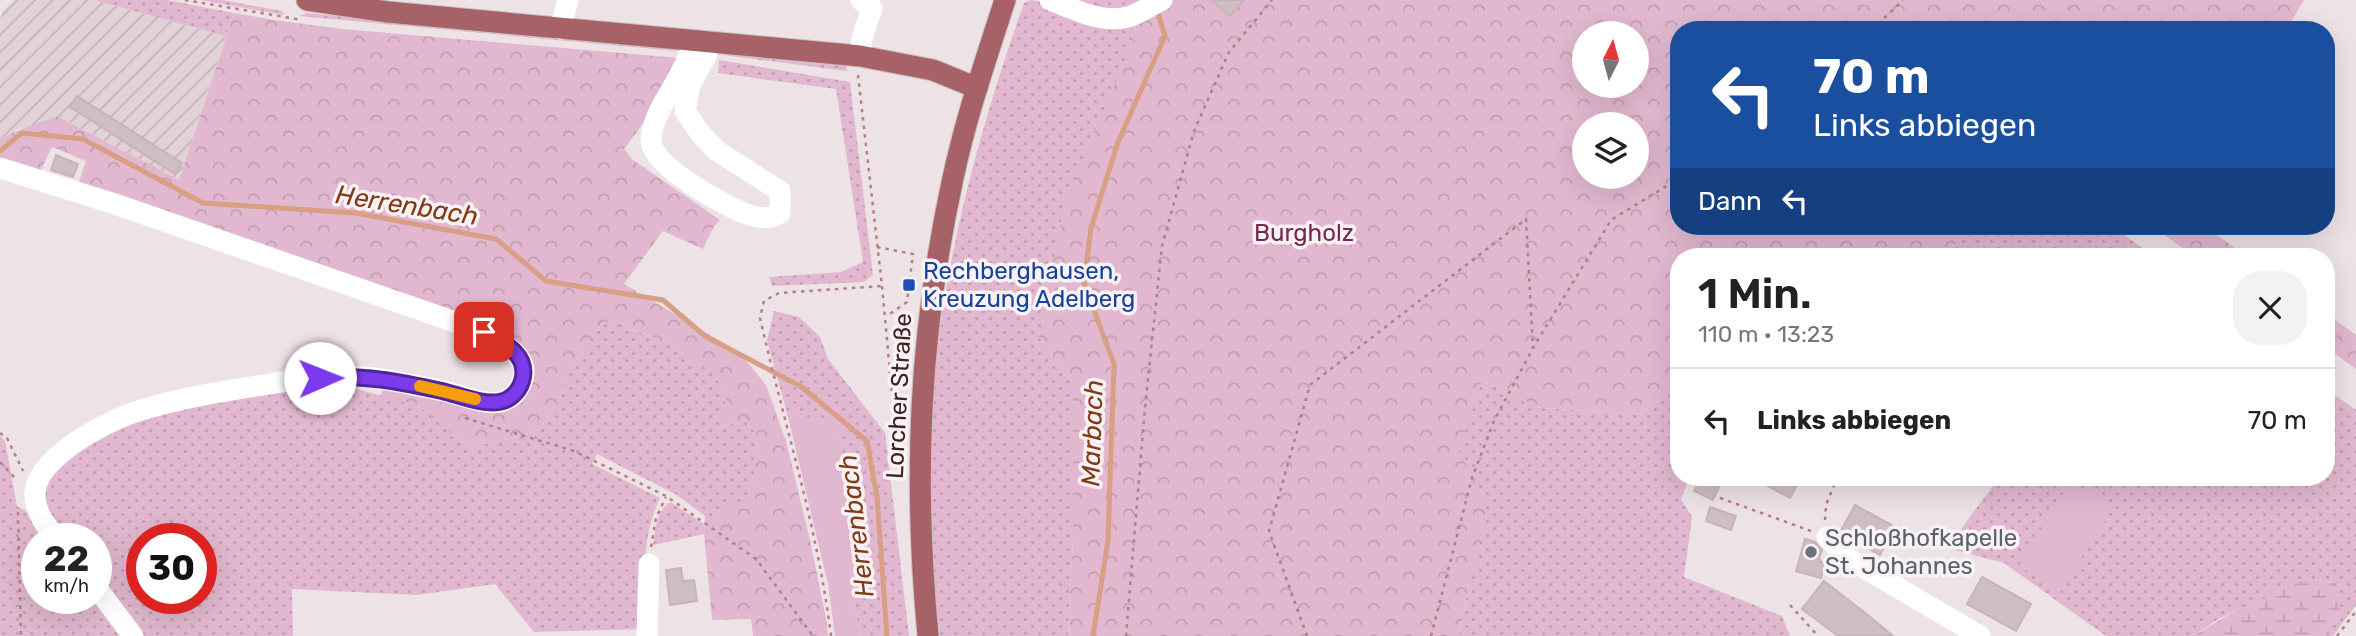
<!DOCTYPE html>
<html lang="de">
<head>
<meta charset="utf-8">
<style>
	body { margin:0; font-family:Rubik,sans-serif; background:#f2f2f2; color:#222; height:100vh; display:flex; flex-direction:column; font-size:26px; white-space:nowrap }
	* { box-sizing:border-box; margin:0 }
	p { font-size:23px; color:#767676 }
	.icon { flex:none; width:38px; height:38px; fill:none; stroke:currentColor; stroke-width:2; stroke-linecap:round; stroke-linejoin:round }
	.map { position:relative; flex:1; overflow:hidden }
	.side { position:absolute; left:1670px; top:248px; width:665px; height:238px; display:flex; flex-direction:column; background:#fff; border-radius:28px; box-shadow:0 7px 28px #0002 }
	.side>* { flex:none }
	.guide { position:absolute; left:1670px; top:21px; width:665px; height:214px; border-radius:28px; box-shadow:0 7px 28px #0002; background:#1a4fa0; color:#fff; overflow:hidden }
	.needle { width:46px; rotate:6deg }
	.buttons { position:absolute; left:1572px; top:21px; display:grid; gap:14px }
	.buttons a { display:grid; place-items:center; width:77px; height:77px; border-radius:50%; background:#fff; box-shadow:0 7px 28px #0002; font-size:35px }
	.speed { position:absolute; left:21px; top:523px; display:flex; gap:14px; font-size:35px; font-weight:700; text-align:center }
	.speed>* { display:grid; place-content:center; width:91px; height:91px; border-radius:50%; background:#fff; box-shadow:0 7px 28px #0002; line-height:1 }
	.speed small { font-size:18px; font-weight:400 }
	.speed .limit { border:10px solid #d22; background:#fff; color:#111 }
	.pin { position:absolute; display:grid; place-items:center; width:60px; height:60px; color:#fff; margin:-30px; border-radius:14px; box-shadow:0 4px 10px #0006 }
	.me { position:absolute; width:77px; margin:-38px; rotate:89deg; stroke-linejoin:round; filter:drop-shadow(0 0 5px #0008) }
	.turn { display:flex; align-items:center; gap:24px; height:147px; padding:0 28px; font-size:32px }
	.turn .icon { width:91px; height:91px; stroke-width:2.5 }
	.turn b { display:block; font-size:49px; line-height:60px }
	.then { display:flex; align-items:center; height:66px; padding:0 28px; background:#0003; gap:14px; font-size:26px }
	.round { display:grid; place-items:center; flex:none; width:74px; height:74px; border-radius:28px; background:#f2f2f2 }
	.headline { display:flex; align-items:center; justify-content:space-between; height:119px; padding:0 28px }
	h1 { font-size:42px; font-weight:600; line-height:52px }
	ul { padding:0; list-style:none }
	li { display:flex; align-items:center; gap:21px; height:105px; padding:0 28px; border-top:2px solid #e0e0e0 }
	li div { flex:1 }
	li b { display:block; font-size:26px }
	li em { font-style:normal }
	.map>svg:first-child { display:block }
</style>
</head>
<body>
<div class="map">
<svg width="2356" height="636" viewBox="0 0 2356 636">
	<defs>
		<pattern id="industrial-furrows" width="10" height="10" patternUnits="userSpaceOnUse" patternTransform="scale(1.75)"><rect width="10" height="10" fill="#e1d2d7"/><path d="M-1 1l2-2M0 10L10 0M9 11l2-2" fill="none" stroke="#c2b4b8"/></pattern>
		<pattern id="grass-dots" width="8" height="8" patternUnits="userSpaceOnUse" patternTransform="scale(1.75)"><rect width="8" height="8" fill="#e1b8cf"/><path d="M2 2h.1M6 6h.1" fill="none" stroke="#c29eb1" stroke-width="1.8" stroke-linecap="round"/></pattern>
		<pattern id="forest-crowns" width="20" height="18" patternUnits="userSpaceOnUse" patternTransform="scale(1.75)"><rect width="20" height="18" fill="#e1b8cf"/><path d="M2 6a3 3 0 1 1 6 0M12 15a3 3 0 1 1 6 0" fill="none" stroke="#c29eb1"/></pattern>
		<pattern id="wetland-marsh" width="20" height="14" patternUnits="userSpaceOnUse" patternTransform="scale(1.75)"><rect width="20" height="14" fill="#e1b8cf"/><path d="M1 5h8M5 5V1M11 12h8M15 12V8" fill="none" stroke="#c29eb1"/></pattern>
	</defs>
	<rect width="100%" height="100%" fill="#ede2e5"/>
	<polygon fill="url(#industrial-furrows)" points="14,0 94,0 226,36 179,180 57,116 33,126 18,129 0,139 0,19 3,11"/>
	<g fill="url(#grass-dots)" fill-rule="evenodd">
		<polygon points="94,0 167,0 234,13 226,36"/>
		<polygon points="200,0 222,0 282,11 284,15"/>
		<path d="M1031,0L1136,17L1135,36L1039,337L1073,384V536L1068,636H938C933,574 928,512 929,450C934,298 973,146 1024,3Z"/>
		<polygon points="1060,0 1138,0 1137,9 1115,14"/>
		<polygon points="306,13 667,46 676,51 299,16"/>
		<polygon points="735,53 846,66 847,71 723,55"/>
		<polygon points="719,60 850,82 873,275 864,282 772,286 769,277 841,272 863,262 836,89 718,73"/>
		<polygon points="1981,226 2111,226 2156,257 1937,257"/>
		<polygon points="774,311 799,317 820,337 828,359 885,433 909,636 860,636 851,584 863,563 857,506 847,475 837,425 787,413 767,340"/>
		<path d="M618,321L631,329L659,339L715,373L726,399L720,427L744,420L756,433C757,457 756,475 748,498L715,516H705L677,495L597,454L592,464L660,498C640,538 645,586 644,629L534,632L495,584L417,595L292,589L293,636H141L96,575V539H65L45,503L46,487L52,472L68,457L119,426L195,403L273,392L342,385L419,406L468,447L514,438L540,429L558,401L572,366L602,323ZM142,539H201V598H142Z"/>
		<polygon points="1482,381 1542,408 1638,414 1678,389 1678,478 1689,478 1681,499 1692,517 1684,577 1782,616 1790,636 1459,636 1469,584 1458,450"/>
		<polygon points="2326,389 2356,410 2356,605 2333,636 2314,636 2338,619 2332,583 2314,579 2297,581 2262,603 2240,608 2217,620 2193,636 2106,636 2004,563 1947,548 1995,483 1991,478 2326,478"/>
		<polygon points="0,436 5,441 17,506 28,513 50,539 37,539 37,598 96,598 127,636 0,636"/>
		<path d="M670,502L704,524V534L653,545C656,530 655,512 670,502Z"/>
	</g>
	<g fill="url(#forest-crowns)" fill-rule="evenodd">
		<path d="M1138,0H2304L2286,30H1678V226H1981L1937,257H1678V389L1638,414L1542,408L1482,381L1459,450L1488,512L1469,584L1459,636H1068L1073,536V384L1039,337L1065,201L1135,36ZM1584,33H1636V86H1584ZM1584,124H1636V177H1584Z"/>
		<path d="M234,13L274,20L343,29L679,58L667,91L624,149L633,160L720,220L713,228L703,249L663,231L624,284L739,352L766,385L786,441L810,540L826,618L828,636H753L751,619L712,620L704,534L705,516H715L748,497C756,475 757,457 756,433L744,420L719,427L726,399L715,374L659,339L631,329L618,321L602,323L572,366L558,401L540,429L514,438L468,447L419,406L380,396L385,386L512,400L517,348L77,188L86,161L52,147L38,176L0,160V139C18,129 37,124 57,116L179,180Z"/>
		<polygon points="2151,226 2204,226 2248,257 2196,257"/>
		<polygon points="2326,313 2356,335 2356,369 2326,347"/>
	</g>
	<polygon fill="url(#wetland-marsh)" points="2314,579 2332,583 2340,603 2338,619 2314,636 2193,636 2240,608 2262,603 2269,591 2297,581"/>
	<g fill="#e1b8cf">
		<polygon points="787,413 837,424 847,475 857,506 863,563 851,584 860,636 835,636 828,584"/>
		<polygon points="2071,481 2113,507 2060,592 2019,566"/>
	</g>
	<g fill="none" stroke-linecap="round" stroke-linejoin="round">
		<g stroke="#d89f84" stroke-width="5">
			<polyline points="0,151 22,133 83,139 203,203 355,213 496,239 546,281 663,300 705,336 800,386 867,441 877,497 887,636"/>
			<polyline points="1093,636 1108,541 1114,364 1084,283 1091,228 1118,142 1165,36 1157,10"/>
		</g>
	</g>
	<g fill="#cebdc2" stroke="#c8b3b8" stroke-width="2">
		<polygon points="1211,0 1244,0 1230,16"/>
		<polygon points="77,96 182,163 175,174 70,107"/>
		<polygon points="56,155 78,164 73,177 51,170"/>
		<polygon points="1700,478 1723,478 1713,500 1694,491"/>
		<polygon points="1753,478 1780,478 1796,487 1790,498"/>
		<polygon points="1855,505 1895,527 1880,555 1840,532"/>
		<polygon points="1710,507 1736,516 1731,530 1706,521"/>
		<polygon points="1805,539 1815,542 1822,550 1819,559 1824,565 1821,578 1796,571"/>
		<polygon points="681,568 683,581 694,580 697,601 670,605 666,570"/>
		<polygon points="1982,577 2031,604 2016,631 1967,604"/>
		<polygon points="1824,581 1869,616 1893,636 1838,636 1802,609"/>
	</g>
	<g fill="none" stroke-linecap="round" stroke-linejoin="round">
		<g stroke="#cac1c1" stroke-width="23">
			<g id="major">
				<polyline points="307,0 388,12 860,56 933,70 977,88"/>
				<path d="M928,636C913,477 919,334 953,178C966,117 986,59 1005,0"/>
			</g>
		</g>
		<g stroke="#b47f86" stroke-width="2.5" stroke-dasharray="3.5 5" stroke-linecap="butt">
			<polyline points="185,0 302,20"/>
			<polyline points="1872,30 1903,0"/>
			<polyline points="858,75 882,286 900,479"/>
			<polyline points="877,247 913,254 907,302 887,316"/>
			<polyline points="465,418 574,451 666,496 756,559 813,636"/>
			<polyline points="0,433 7,438 23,471"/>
			<polyline points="0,462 17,480"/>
			<polyline points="1720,498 1811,531"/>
			<polyline points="18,512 21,636"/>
			<polyline points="1825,520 1826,505 1835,483 1832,478"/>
			<polyline points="651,547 656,518 666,497"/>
			<polyline points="1790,605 1818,636"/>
			<path d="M831,636C818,528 784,424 760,318L764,301L779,293L882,286"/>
			<polyline points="1126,636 1145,407 1162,246 1194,131 1229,52 1272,0"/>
			<polyline points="1307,636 1269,531 1310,385 1526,219 1533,348"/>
			<polyline points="1431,636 1472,478 1494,421 1533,348 1611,220 1678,179"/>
			<polyline points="2337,636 2356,611"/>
		</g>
		<g stroke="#fff" stroke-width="21">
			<path d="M1050,0C1076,10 1103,25 1131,16C1142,12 1152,5 1162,0"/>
			<polyline points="560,29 568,0"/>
			<path d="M694,41C690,57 682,70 674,85C665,101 652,120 651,139C649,162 706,194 725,204C741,213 765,224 780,213V191L717,151L700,133L685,111L690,85L706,56L708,42"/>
			<polyline points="860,56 862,38 872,8 861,0"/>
			<path d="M0,168L115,204L484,332C504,344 535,358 520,386C516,394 509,400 500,402C484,405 464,396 448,392C414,385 378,376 343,376C319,375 294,380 270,384C224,391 178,398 135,412C105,422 31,460 35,498C37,515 46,526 57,539"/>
			<polyline points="1827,537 1849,559 1980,636"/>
			<polyline points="96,587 133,636"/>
			<polyline points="647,636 649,564"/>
		</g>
		<use href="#major" stroke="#a76268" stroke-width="21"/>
	</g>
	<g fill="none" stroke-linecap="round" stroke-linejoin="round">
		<g stroke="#51269a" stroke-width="18">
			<path id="route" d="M320,378C361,374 401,382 442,391C459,395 482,405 499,402C512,400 521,389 523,377C527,352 501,342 484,332"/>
		</g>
		<use href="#route" stroke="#7c3aed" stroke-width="12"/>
		<polyline stroke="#f59e0b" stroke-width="12" points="420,386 475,399"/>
	</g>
	<rect fill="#1a4fb4" stroke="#f9f2f5" stroke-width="2.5" x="902" y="278" width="14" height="14" rx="3.5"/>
	<circle fill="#6b7280" stroke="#f9f2f5" stroke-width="2.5" cx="1811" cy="552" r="7"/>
	<g text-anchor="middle" stroke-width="7" stroke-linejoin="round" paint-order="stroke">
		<g font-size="24" fill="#7b264c" stroke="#f9f2f5">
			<text x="1304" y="241">Burgholz</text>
		</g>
		<g font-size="24" fill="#164399" stroke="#f9f2f5" text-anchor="start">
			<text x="923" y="279">Rechberghausen,<tspan x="923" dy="28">Kreuzung Adelberg</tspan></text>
		</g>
		<g font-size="24" fill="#402023" stroke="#f9f2f5">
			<text transform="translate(899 396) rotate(-87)" y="8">Lorcher Straße</text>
		</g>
		<g font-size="24" fill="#5b616d" stroke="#f9f2f5" text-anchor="start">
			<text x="1825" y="546">Schloßhofkapelle<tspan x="1825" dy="28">St. Johannes</tspan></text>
		</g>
		<g font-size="26" font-style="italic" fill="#823914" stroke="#f9f2f5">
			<text transform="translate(407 205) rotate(9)" y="9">Herrenbach</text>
			<text transform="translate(1092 433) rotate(-88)" y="9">Marbach</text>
			<text transform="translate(856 526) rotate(-97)" y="9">Herrenbach</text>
		</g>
	</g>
</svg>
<div class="buttons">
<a><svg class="needle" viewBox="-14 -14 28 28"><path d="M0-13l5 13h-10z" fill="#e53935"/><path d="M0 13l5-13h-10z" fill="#767676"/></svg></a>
<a><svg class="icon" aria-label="layers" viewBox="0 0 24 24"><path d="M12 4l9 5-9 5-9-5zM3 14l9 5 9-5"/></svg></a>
</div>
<div class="speed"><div>22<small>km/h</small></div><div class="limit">30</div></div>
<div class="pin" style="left:484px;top:332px;background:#d93025"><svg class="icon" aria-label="arrive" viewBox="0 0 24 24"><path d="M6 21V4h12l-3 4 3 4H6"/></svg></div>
<svg class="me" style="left:320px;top:378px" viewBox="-20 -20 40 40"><circle r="19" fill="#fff"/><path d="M0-13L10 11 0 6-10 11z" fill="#7c3aed"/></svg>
<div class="guide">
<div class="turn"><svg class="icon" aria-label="left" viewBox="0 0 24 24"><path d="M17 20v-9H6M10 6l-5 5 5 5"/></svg><div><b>70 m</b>Links abbiegen</div></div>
<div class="then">Dann<svg class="icon" aria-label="left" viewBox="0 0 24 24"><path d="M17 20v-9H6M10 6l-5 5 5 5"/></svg></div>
</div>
<section class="side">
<div class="headline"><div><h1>1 Min.</h1><p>110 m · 13:23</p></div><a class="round"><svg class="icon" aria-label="close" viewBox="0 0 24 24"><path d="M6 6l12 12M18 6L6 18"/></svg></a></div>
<ul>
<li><svg class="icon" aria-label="left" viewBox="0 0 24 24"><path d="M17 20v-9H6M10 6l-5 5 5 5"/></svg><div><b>Links abbiegen</b></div><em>70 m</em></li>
</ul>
</section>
</div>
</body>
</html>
